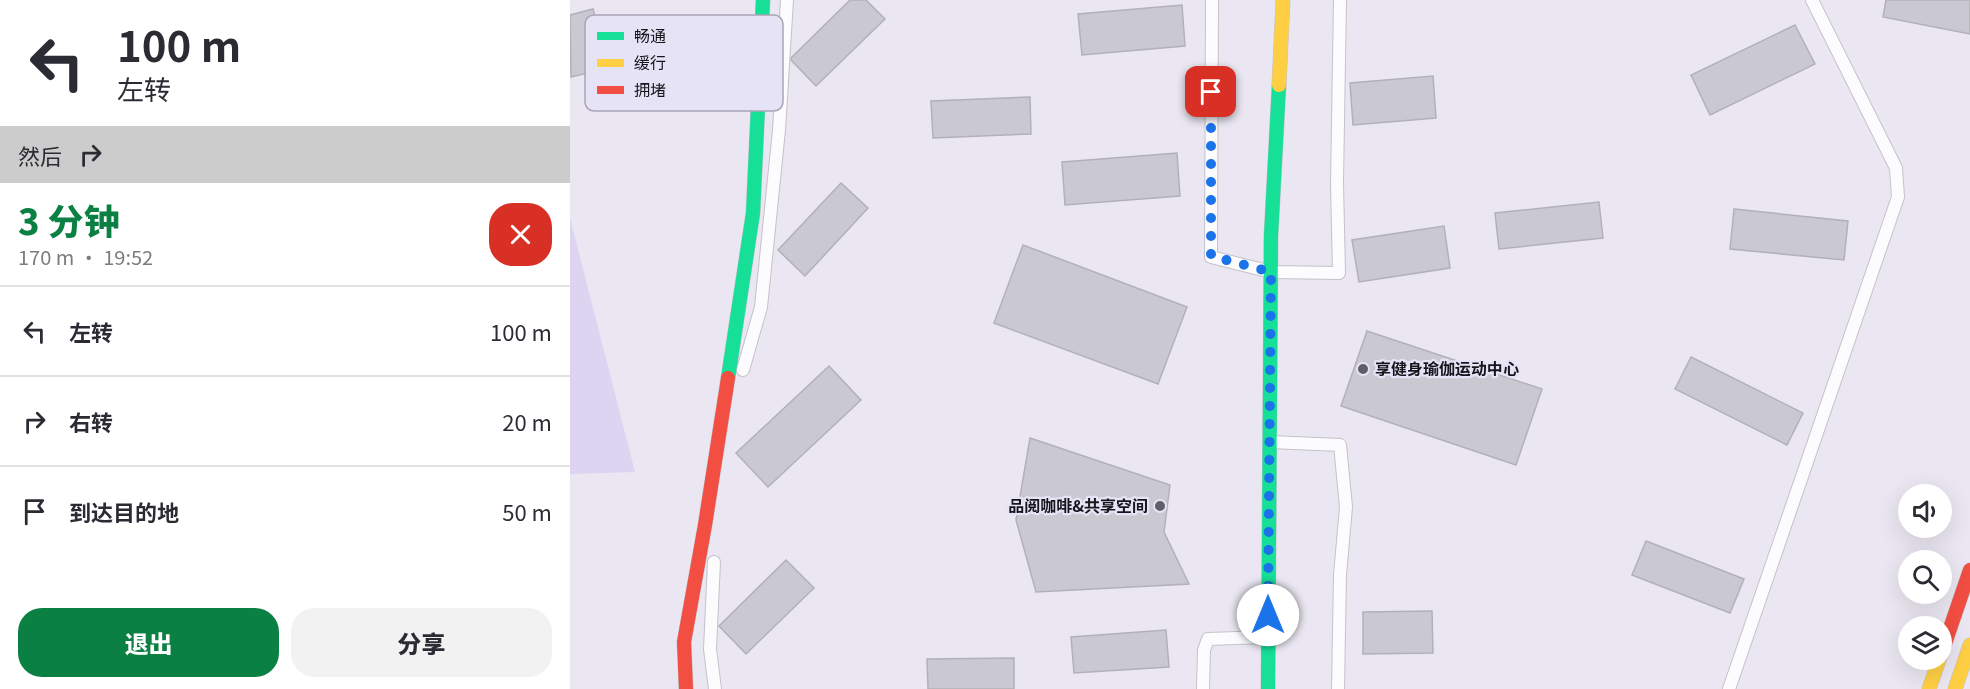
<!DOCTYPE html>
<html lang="zh">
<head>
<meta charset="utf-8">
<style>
	body { margin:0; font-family:Georgia,"Noto Sans SC",serif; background:#f2f2f3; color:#2b2b33; height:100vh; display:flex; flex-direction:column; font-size:22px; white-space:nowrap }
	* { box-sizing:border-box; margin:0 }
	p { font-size:20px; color:#7c7c81 }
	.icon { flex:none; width:33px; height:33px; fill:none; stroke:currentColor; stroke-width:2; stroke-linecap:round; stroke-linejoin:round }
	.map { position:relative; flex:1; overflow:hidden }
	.side { display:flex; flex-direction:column; background:#fff; width:570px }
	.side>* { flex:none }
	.top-card { background:#fff; color:#2b2b33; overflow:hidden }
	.controls { position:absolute; left:1328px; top:484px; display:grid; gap:12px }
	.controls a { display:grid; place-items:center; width:54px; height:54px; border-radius:50%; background:#fff; box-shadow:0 6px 24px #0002; font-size:30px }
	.pin { position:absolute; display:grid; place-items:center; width:51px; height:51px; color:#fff; margin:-26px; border-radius:12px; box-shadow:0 3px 9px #0006 }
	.me { position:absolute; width:66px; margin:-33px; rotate:0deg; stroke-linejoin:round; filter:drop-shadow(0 0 4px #0008) }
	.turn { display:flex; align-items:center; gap:21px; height:126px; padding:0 18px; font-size:27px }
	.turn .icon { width:78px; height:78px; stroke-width:2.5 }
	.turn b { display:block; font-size:42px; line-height:51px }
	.then { display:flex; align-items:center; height:57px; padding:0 18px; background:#0003; gap:12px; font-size:22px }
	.round { display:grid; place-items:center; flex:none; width:63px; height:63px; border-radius:24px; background:#f2f2f3 }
	.headline { display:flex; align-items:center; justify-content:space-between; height:102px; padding:0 18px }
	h1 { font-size:36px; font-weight:800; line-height:45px; color:#0b8043 }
	.primary-button { display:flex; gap:12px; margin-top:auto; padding:12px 18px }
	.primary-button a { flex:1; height:69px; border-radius:24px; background:#0b8043; color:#fff; font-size:24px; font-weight:800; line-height:69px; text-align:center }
	.primary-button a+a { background:#f2f2f3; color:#2b2b33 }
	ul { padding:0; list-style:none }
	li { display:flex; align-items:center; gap:18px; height:90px; padding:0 18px; border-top:2px solid #e1e1e2 }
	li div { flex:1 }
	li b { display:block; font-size:22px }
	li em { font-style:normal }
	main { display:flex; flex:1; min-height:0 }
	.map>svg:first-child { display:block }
</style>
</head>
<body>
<main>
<section class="side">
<div class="top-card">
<div class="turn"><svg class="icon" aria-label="left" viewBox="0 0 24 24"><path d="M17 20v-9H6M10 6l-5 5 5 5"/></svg><div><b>100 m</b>左转</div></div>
<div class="then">然后<svg class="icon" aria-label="right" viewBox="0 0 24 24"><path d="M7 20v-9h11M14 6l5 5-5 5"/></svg></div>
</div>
<div class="headline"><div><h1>3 分钟</h1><p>170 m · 19:52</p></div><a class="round" style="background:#d93025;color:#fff"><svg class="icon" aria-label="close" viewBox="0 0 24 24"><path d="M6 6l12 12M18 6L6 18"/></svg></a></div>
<ul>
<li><svg class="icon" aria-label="left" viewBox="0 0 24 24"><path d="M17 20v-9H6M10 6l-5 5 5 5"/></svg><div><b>左转</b></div><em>100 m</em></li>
<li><svg class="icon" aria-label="right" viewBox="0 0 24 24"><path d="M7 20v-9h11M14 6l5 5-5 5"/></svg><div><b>右转</b></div><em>20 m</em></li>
<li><svg class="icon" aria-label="arrive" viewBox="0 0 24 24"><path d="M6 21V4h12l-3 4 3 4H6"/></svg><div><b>到达目的地</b></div><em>50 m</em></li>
</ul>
<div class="primary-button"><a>退出</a><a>分享</a></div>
</section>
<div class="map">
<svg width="1400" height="689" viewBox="0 0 1400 689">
	<rect width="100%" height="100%" fill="#eae7f2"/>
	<polygon fill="#dcd4f1" points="0,218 65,472 0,474"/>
	<g fill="#cac8d0" stroke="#b2b1b8" stroke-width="1.5">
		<polygon points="280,0 296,0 315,19 246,86 220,59"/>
		<polygon points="1316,0 1400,0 1400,34 1313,17"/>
		<polygon points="612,5 615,46 512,55 508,14"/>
		<polygon points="23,9 38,68 1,77 0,15"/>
		<polygon points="1225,25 1245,64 1140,115 1121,75"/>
		<polygon points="863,76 866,118 783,125 780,83"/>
		<polygon points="460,97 461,134 363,138 361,101"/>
		<polygon points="607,153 610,196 495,205 492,162"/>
		<polygon points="271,183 298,208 235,276 208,250"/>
		<polygon points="1029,202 1033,238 929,249 925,213"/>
		<polygon points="1164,209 1278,221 1274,260 1160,249"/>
		<polygon points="874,226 880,268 789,282 782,240"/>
		<polygon points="453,245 617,307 588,384 424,323"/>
		<polygon points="797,331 972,389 946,465 771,406"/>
		<polygon points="1121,357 1233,413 1217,445 1105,389"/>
		<polygon points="259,366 291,400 198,487 166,453"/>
		<polygon points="460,438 600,485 594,532 619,584 466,592 446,520"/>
		<polygon points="1076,541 1174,579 1160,613 1062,575"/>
		<polygon points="216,560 244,588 176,654 149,626"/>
		<polygon points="862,611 863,653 793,654 793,612"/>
		<polygon points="596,630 599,667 504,673 501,637"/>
		<polygon points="444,658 444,689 358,689 357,659"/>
	</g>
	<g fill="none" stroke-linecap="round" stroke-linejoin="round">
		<g stroke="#c4c2ca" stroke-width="14">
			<g id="lane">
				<polyline points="642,0 641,257 701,272 769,273 767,183 770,0"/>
				<polyline points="173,370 191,307 209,130 217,0"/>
				<polyline points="700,442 770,445 776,507 770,575 768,689"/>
				<polyline points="144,562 140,649 145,689"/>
				<polyline points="633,689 634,650 638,639 697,637"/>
				<polyline points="1159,689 1328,197 1326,168 1242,0"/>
			</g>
		</g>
		<g stroke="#c4c2ca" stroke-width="15">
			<g id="fast">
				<polyline points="158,378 183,213 193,0"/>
				<polyline points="698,689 701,236 709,85"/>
			</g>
		</g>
		<g stroke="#c4c2ca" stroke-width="15">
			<g id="slow">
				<polyline points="709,85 713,0"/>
				<polyline points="1359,689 1369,660"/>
				<polyline points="1385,689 1400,645"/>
			</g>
		</g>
		<g stroke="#c4c2ca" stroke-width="15">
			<g id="jam">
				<polyline points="1371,655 1400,570"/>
				<polyline points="116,689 114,642 135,525 158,378"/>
			</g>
		</g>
		<use href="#lane" stroke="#fcfbfd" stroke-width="12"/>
		<use href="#fast" stroke="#16e098" stroke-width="14"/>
		<use href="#slow" stroke="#ffcf43" stroke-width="14"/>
		<use href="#jam" stroke="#f24e42" stroke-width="14"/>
	</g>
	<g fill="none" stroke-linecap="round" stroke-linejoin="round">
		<polyline stroke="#1a73e8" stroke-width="10" stroke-dasharray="0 18" points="641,92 641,256 701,272 698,615"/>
	</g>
	<g fill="#615e67" stroke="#e7e3f6" stroke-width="2">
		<circle cx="793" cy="369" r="6"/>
		<circle cx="590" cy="506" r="6"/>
	</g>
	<g text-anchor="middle" stroke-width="4.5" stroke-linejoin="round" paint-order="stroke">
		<g font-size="16" font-weight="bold" fill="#17151c" stroke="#e7e3f6" text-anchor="start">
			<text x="805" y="375">享健身瑜伽运动中心</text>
			<text x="578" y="512" text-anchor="end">品阅咖啡&amp;共享空间</text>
		</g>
	</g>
	<rect x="15" y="15" width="198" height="96" rx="9" fill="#e7e3f6" stroke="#a9a5b5" stroke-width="1.5"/>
	<rect x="27" y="32" width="27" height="8" fill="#16e098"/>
	<rect x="27" y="59" width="27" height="8" fill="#ffcf43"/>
	<rect x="27" y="86" width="27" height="8" fill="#f24e42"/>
	<g font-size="16" fill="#17151c">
		<text x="64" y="42">畅通</text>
		<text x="64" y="69">缓行</text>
		<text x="64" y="96">拥堵</text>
	</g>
</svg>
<div class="controls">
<a><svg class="icon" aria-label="sound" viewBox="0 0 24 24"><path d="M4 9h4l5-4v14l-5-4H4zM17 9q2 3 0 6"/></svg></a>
<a><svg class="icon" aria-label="search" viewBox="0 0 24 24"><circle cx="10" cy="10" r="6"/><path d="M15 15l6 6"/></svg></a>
<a><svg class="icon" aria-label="layers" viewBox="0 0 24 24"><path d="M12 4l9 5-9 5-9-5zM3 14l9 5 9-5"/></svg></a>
</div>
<div class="pin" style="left:641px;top:92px;background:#d93025"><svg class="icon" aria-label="arrive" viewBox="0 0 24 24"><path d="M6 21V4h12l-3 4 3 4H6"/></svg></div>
<svg class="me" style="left:698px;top:615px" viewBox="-20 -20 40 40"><circle r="19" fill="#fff"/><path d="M0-13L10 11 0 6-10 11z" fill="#1a73e8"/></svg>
</div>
</main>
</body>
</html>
